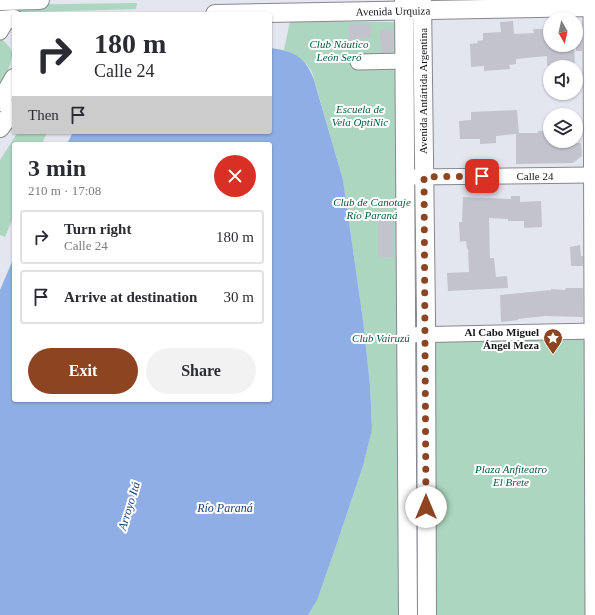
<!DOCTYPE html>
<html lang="en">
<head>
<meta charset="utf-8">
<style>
	body { margin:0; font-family:"Times New Roman",serif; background:#f2f2f3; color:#2b2b33; height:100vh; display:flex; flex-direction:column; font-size:15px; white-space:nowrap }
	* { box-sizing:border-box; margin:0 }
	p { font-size:13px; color:#7c7c81 }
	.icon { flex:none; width:22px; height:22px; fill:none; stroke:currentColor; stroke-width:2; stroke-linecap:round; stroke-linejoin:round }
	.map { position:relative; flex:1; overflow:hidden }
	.drawer { position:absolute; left:12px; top:142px; width:260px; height:260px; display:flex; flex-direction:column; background:#fff; border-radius:4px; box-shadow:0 1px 3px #0004 }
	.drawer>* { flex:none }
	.top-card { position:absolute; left:12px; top:12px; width:260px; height:122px; border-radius:4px; box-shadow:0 1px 3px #0004; background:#fff; color:#2b2b33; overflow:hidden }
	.needle { width:26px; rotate:172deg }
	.fabs { position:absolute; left:543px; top:12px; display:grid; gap:8px }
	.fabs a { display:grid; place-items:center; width:40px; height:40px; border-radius:50%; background:#fff; box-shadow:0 1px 3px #0004; font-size:20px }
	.pin { position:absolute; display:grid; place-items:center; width:34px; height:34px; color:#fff; margin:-17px; border-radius:8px; box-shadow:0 2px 6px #0006 }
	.me { position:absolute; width:44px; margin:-22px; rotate:0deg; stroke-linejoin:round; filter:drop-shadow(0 0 3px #0008) }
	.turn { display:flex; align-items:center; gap:14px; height:84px; padding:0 16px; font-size:18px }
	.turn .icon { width:52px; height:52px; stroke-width:2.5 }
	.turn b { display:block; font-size:28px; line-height:34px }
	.then { display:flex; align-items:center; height:38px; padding:0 16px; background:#0003; gap:8px; font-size:15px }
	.round { display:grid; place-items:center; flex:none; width:42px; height:42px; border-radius:21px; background:#f2f2f3 }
	.headline { display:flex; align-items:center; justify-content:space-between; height:68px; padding:0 16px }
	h1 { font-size:24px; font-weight:700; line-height:30px }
	.primary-button { display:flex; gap:8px; margin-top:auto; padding:8px 16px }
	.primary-button a { flex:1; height:46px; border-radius:24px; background:#8c4520; color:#fff; font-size:16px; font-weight:700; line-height:46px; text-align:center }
	.primary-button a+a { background:#f2f2f3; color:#2b2b33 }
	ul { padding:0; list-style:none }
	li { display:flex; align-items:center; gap:12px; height:54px; margin:0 8px 6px; padding:0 8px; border:2px solid #e1e1e2; border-radius:4px }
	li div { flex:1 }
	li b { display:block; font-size:15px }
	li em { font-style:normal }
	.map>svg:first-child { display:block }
</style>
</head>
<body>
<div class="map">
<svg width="595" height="615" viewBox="0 0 595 615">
	<rect width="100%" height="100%" fill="#e3e5ef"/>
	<g fill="#acd6bf">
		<polygon points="137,3 136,9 0,13 0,5"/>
		<path d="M290,21L395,22L401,615H308L317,599L335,549L363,466L372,428L370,385L363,320L343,180L312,72C305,59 297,56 284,50Z"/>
		<path d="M0,38C5,42 11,47 12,53C12,62 5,80 0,86Z"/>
		<polygon points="18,132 47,132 42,144 14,144 14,215 5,237 0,235 0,160"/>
		<polygon points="587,335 590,615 435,615 433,336"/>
	</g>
	<path fill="#8eaee5" d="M270,48C294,51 306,57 314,80L343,180L363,320L370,385L372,429L363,466L335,549L317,600L308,615H0V290L14,257V400H270V144H67L73,132H270Z"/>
	<polygon fill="#e3e5ef" points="164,0 217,0 217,14 165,14"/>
	<g fill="#c2c3cd">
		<polygon points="513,21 514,34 534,33 533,29 544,29 545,41 550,41 550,45 574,45 575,67 551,67 551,65 547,66 547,56 516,59 516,64 509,65 510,69 484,71 484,66 471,67 470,44 478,43 477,41 483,40 483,33 501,32 500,22"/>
		<polygon points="370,24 371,38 349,39 349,25"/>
		<rect x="576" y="28" width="6" height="23"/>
		<polygon points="393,29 393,52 381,53 380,30"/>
		<polygon points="517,110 519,133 538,133 538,131 550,131 550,141 553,141 553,144 581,143 582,156 573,163 516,164 516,134 496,136 496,143 480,144 480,139 460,139 459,121 471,120 471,112"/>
		<polygon points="511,196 520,196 520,202 541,201 542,227 524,228 524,221 508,221 508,219 489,218 490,258 494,258 496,277 507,276 508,288 448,291 447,273 469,272 468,248 467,249 466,241 460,242 459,222 462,222 463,197 511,199"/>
		<rect x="378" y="218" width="16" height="39"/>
		<polygon points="580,245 581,256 583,256 583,266 571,266 570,247"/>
		<polygon points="566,288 583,288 583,317 545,316 518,319 518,320 501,322 500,295 551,290 551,289 565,290"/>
	</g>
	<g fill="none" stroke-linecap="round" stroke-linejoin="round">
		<g stroke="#868790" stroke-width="17">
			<g id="minor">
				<polyline points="591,7 593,615"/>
				<polyline points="0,32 7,20"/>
				<polyline points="358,62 405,61"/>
				<polyline points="412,177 591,175"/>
				<polyline points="407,335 595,331"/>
			</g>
		</g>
		<g stroke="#868790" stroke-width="20">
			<g id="major">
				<polyline points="404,0 408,615"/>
				<polyline points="422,0 426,317 427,615"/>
				<polyline points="0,1 40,0"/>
				<polyline points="215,14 595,7"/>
				<polyline points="0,20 14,19"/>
				<polyline points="0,102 14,78"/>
				<polyline points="0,128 14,109"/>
			</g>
		</g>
		<use href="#minor" stroke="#fff" stroke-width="15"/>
		<use href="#major" stroke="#fff" stroke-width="18"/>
	</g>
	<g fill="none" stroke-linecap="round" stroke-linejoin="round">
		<polyline stroke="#8c4520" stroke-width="7" stroke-dasharray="0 12.6" points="426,507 424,177 482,176"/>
	</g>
	<defs>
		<g id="sight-pin" transform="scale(1)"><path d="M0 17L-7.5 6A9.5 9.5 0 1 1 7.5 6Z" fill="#8c4520" stroke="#fff"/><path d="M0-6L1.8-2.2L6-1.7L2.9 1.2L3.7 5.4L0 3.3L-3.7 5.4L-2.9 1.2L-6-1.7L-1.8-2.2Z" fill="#fff"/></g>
	</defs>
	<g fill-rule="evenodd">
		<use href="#sight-pin" x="553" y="338"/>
	</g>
	<g text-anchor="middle" stroke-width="4" stroke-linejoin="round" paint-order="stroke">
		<g font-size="11" fill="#151519" stroke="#fff">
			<text transform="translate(393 11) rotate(-1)" y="4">Avenida Urquiza</text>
			<text transform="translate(423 91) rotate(-90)" y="4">Avenida Antártida Argentina</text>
			<text x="535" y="180">Calle 24</text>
		</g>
		<g font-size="11" font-style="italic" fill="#005e3e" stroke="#fff">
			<text x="339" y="48">Club Náutico<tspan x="339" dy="13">León Seró</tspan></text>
			<text x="360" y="113">Escuela de<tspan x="360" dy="13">Vela OptiNic</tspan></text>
			<text x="372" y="206">Club de Canotaje<tspan x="372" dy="13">Río Paraná</tspan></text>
			<text x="381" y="342">Club Vairuzú</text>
			<text x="511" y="473">Plaza Anfiteatro<tspan x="511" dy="13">El Brete</tspan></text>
		</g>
		<g font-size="11" font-weight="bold" fill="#151519" stroke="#fff" text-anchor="end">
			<text x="539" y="336">Al Cabo Miguel<tspan x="539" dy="13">Ángel Meza</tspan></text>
		</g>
		<g font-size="12" font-style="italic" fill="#193e7f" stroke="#fff">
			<text transform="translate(129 506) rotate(-73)" y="4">Arroyo Itá</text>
			<text x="225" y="512">Río Paraná</text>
		</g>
	</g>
</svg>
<div class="fabs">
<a><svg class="needle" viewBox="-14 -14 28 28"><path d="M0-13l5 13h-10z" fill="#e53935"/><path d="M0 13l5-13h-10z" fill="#7c7c81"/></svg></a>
<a><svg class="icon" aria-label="sound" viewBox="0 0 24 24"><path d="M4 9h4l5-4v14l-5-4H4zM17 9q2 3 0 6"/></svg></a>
<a><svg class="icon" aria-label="layers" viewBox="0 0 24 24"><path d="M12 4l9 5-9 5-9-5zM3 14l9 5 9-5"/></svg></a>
</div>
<div class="pin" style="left:482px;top:176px;background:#d93025"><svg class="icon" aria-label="arrive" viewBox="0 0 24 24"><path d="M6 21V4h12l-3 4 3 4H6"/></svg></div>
<svg class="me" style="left:426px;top:507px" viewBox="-20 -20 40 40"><circle r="19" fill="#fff"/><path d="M0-13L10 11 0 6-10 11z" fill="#8c4520"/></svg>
<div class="top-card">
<div class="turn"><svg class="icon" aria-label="right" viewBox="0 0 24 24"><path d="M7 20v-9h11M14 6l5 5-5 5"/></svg><div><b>180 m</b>Calle 24</div></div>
<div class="then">Then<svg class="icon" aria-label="arrive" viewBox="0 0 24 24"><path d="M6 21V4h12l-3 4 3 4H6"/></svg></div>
</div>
<section class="drawer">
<div class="headline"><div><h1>3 min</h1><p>210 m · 17:08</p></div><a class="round" style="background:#d93025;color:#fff"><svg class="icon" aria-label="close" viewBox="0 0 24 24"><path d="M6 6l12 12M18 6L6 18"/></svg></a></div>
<ul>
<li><svg class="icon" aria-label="right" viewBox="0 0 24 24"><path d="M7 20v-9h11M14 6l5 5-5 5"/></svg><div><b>Turn right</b><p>Calle 24</p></div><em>180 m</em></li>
<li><svg class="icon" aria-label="arrive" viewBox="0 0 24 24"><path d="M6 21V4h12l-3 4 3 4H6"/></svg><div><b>Arrive at destination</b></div><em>30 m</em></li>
</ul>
<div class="primary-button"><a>Exit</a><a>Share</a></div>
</section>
</div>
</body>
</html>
